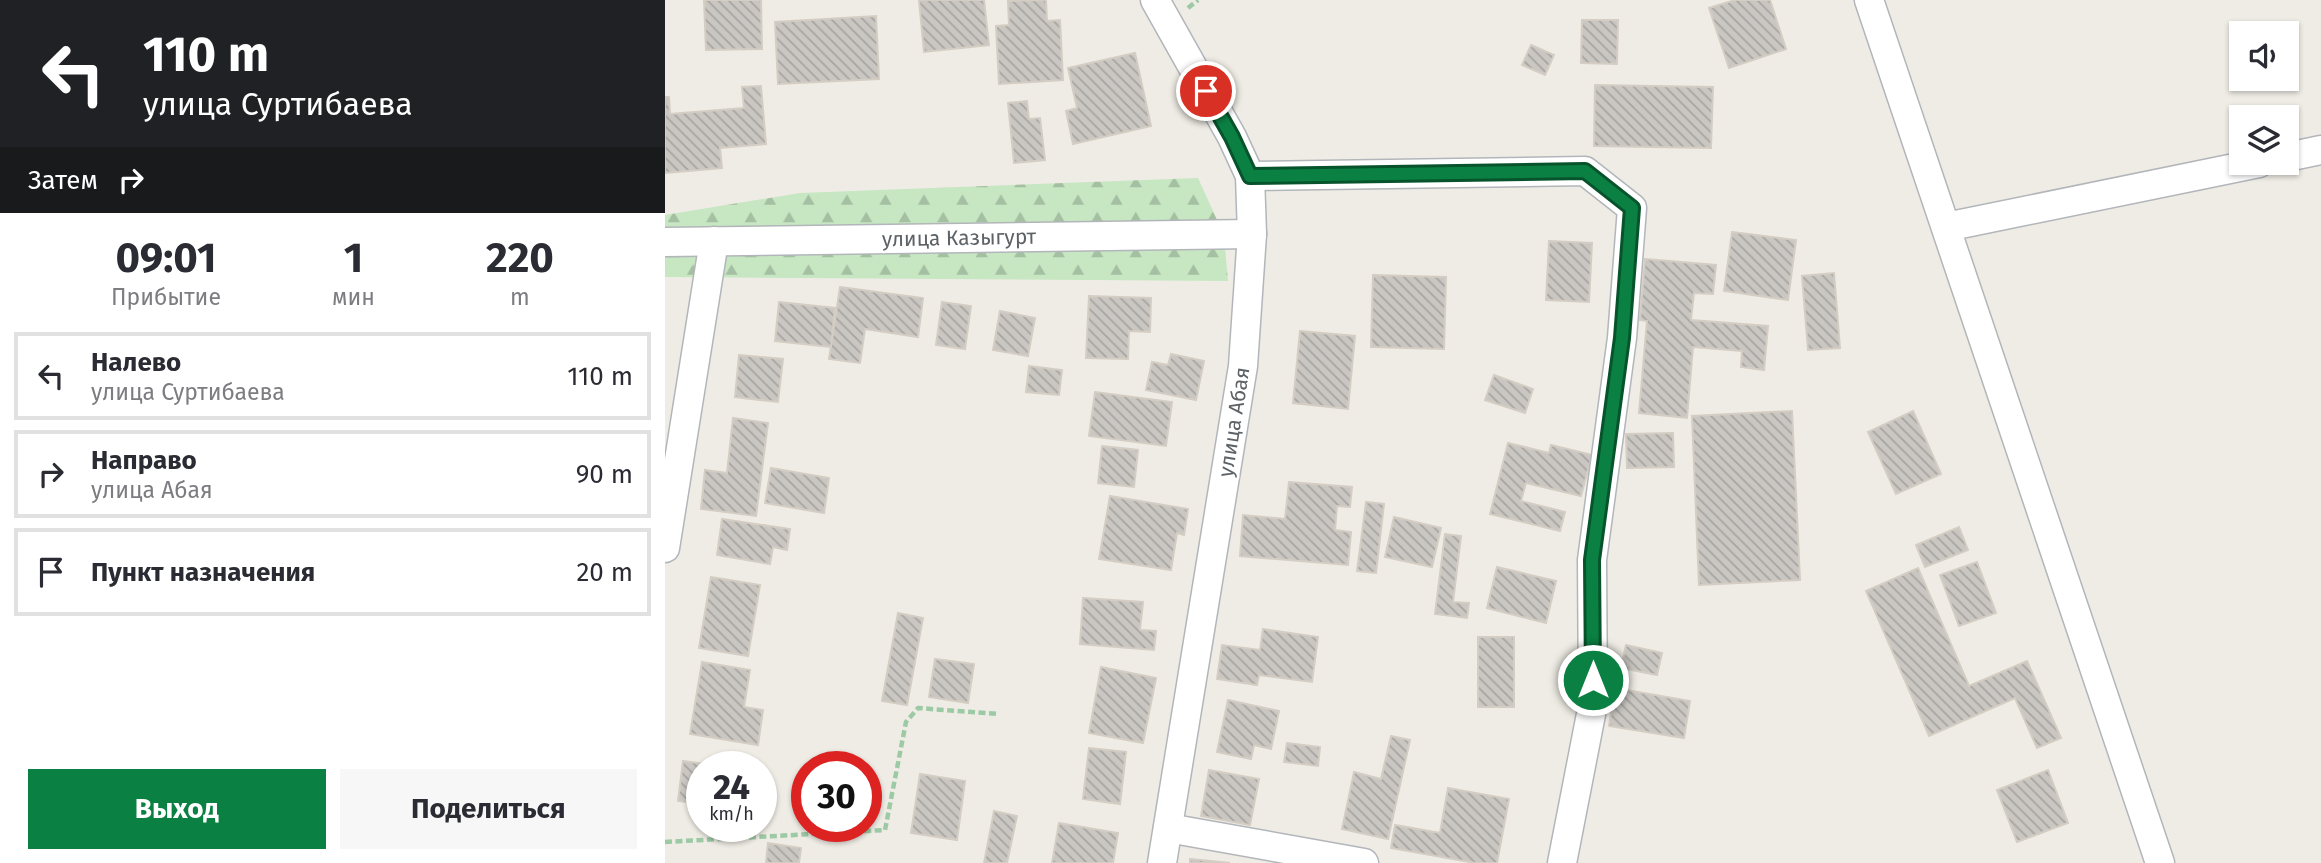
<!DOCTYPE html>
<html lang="ru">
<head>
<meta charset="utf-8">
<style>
	body { margin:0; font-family:"Fira Sans",sans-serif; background:#f7f7f7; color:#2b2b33; height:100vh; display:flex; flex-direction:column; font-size:26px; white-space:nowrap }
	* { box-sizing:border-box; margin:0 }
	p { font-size:23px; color:#7c7c81 }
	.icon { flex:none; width:38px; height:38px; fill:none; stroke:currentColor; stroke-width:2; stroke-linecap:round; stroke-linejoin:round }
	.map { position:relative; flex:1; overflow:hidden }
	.details { display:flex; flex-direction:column; background:#fff; width:665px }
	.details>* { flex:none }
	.hud { background:#202124; color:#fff; overflow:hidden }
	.fabs { position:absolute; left:1564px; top:21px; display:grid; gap:14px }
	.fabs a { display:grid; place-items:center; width:70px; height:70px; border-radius:0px; background:#fff; box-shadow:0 2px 5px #0004; font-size:35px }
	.speed { position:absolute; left:21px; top:751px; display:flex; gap:14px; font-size:35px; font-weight:700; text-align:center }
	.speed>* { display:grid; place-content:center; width:91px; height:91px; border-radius:50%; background:#fff; box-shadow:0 2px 5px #0004; line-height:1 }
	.speed small { font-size:18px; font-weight:400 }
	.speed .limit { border:10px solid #d22; background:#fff; color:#111 }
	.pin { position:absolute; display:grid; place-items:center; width:60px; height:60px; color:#fff; margin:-30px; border:4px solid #fff; border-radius:50%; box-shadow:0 2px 7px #0007 }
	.me { position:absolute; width:77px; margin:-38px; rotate:0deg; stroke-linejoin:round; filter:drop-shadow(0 0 5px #0008) }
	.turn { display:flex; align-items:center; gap:24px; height:147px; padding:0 28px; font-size:32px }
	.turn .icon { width:91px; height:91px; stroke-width:2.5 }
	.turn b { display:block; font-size:49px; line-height:60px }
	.then { display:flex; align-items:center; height:66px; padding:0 28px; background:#0003; gap:14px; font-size:26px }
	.eta { display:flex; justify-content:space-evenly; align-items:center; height:119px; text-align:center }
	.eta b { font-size:42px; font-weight:700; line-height:49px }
	.cta { display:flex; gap:14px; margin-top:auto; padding:14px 28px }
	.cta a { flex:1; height:80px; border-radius:0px; background:#0b8043; color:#fff; font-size:28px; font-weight:700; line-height:80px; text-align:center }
	.cta a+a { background:#f7f7f7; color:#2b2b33 }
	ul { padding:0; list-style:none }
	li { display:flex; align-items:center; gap:21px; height:88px; margin:0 14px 10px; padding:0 14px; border:4px solid #e1e1e2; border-radius:0px }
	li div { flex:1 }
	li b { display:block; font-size:26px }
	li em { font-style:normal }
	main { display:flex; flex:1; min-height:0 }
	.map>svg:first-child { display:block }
</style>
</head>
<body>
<main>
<section class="details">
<div class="hud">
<div class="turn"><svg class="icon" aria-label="left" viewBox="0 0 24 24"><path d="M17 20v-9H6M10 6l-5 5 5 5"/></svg><div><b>110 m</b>улица Суртибаева</div></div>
<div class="then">Затем<svg class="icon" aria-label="right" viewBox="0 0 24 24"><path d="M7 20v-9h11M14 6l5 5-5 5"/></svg></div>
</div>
<div class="eta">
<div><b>09:01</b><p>Прибытие</p></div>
<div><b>1</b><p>мин</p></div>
<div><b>220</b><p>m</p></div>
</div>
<ul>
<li><svg class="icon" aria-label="left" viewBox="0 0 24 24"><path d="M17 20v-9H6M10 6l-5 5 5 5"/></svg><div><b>Налево</b><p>улица Суртибаева</p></div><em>110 m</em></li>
<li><svg class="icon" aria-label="right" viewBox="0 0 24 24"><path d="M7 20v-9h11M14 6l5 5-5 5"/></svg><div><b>Направо</b><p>улица Абая</p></div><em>90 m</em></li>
<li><svg class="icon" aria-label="arrive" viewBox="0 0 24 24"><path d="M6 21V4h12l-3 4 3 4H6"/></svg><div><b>Пункт назначения</b></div><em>20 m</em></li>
</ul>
<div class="cta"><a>Выход</a><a>Поделиться</a></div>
</section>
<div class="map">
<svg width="1656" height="863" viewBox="0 0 1656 863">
	<defs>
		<pattern id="forest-firs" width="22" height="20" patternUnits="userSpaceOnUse" patternTransform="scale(1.75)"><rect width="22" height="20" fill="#c6e7c2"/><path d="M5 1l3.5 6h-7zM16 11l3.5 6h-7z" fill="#a4bfa1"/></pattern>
		<pattern id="building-back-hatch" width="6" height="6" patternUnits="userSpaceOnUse" patternTransform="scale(1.75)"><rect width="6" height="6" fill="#cac7c2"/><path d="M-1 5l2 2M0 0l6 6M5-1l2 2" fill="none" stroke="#a7a5a1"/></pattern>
	</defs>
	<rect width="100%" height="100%" fill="#efece5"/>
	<polygon fill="url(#forest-firs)" points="533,178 559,235 563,281 0,277 0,215 135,193"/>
	<g fill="url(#building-back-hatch)" stroke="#d4cdc3" stroke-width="2">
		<polygon points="39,0 96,0 97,49 41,50"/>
		<polygon points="254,0 319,0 324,45 259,52"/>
		<polygon points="381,0 382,21 395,20 398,80 334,84 331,26 344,25 343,1"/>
		<polygon points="1070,0 1105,0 1121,49 1064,68 1044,8"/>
		<polygon points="211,16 214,79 113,84 110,22"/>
		<polygon points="917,20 953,20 952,64 916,63"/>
		<polygon points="866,45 889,55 880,75 857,65"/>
		<polygon points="470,53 486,126 408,144 401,111 412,108 403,68"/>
		<polygon points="930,85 1048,87 1046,148 929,146"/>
		<polygon points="96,86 101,144 55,148 57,168 0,173 0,97 4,97 5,114 79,108 77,87"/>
		<polygon points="362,101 364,119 375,118 380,160 349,163 343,103"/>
		<polygon points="1067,232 1131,240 1123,300 1059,291"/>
		<polygon points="884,241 927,243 924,302 881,300"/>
		<polygon points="980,259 1051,265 1048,294 1029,293 1026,320 1103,326 1099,370 1076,367 1077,351 1028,347 1022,418 974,413 982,321 975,320"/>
		<polygon points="1169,273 1175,348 1143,350 1137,276"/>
		<polygon points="708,275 781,277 779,349 706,347"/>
		<polygon points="175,287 258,298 253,337 200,329 195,363 164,359"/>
		<polygon points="424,296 486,298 485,332 464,331 463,359 421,358"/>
		<polygon points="114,302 170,308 166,347 110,341"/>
		<polygon points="277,302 306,306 300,349 271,345"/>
		<polygon points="335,311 370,318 363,356 328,350"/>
		<polygon points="635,331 690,336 683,409 628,403"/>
		<polygon points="506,354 539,361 531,400 481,390 487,362 503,365"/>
		<polygon points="74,355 118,359 113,402 70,397"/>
		<polygon points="364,366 397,370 394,395 361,392"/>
		<polygon points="829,375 868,389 860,413 820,400"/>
		<polygon points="430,392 507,402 501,446 424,436"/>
		<polygon points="1127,411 1135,580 1034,585 1027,416"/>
		<polygon points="1248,411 1276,474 1231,494 1203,432"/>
		<polygon points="68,418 103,423 91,516 36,509 40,470 62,473"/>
		<polygon points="1008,433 1009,467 962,468 961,434"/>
		<polygon points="843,443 884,453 886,445 927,455 916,496 861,483 856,501 900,512 895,531 825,514"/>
		<polygon points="437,446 473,450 469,487 433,483"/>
		<polygon points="106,468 164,478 159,513 100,503"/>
		<polygon points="624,482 687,487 685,507 672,506 670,530 686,532 683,565 575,556 578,515 620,519"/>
		<polygon points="445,496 523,509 519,535 512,533 506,570 434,559"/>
		<polygon points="701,502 719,504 711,573 692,571"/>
		<polygon points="729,517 776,528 767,567 720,557"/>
		<polygon points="57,519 125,529 122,550 108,547 105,564 52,555"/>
		<polygon points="1294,527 1303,550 1260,567 1251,545"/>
		<polygon points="780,534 796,536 788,602 804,603 802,618 770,614"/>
		<polygon points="1312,562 1331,613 1294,626 1275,575"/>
		<polygon points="832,567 891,581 881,623 822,608"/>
		<polygon points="1253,568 1304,686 1362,661 1396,738 1372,748 1350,698 1264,736 1201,591"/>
		<polygon points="46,577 95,585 83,656 34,648"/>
		<polygon points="418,598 478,602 475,630 491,631 489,650 415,644"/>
		<polygon points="233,613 258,618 242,705 217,701"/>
		<polygon points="598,629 653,637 647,682 594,675 592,685 552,679 557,645 595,650"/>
		<rect x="813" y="637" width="36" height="70"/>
		<polygon points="961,645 997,653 992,675 956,668"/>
		<polygon points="270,659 309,664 303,703 264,697"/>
		<polygon points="37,662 85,670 79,707 98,710 93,745 25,734"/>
		<polygon points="436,667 491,678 478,743 424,733"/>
		<polygon points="950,688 1025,701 1019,738 944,726"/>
		<polygon points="563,700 614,711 606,749 589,745 586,759 552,752"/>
		<polygon points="726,736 745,740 723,839 677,829 689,772 716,779"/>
		<polygon points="622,743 655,747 653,766 619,762"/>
		<polygon points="424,748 461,752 455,804 418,799"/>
		<polygon points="18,761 55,766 37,766 37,804 13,801"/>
		<polygon points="544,770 594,779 585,825 536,816"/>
		<polygon points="1383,770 1403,823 1352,842 1332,790"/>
		<polygon points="255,774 300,781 292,840 246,833"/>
		<polygon points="783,788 844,799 832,863 810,863 726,848 730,825 775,833"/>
		<polygon points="329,811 352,816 342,863 319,863"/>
		<polygon points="394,823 453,833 448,863 387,863"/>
		<polygon points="103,843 136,848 134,863 101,863"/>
		<polygon points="525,859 565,863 525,863"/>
	</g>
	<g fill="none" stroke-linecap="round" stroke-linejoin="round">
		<g stroke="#b2b6ba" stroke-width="31">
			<g id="minor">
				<polyline points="490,0 567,137 585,176 587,234 578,366 497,863"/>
				<polyline points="1204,0 1495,863"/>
				<polyline points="1622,157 1656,150"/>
				<polyline points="585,176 920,171 967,208 957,338 927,560 928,704 897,863"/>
				<polyline points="1281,227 1594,163"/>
				<polyline points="0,242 587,234"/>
				<polyline points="0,548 49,241"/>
				<polyline points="503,828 699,863"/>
			</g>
		</g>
		<g stroke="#9ccaa4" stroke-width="4.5" stroke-dasharray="7 3.5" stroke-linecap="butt">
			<polyline points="523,8 533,0"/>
			<polyline points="0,842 220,830 241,722 253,708 333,714"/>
		</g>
		<use href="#minor" stroke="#fff" stroke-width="28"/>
	</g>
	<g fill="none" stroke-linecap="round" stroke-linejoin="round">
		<g stroke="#07532c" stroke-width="18">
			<polyline id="route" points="541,91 567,137 585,176 920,171 967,208 957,338 927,560 928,680"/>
		</g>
		<use href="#route" stroke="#0b8043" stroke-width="12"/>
	</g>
	<g text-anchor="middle" stroke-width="5" stroke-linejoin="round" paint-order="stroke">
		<g font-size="21" fill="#5d6266" stroke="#fff">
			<text transform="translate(294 238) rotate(-1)" y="7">улица Казыгурт</text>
			<text transform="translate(569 422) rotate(-81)" y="7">улица Абая</text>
		</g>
	</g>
</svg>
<div class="fabs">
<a><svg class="icon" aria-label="sound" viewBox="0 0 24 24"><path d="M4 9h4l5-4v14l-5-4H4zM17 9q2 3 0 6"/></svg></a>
<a><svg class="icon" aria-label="layers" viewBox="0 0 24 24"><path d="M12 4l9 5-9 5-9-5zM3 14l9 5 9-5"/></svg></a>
</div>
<div class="speed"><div>24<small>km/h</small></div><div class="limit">30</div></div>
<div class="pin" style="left:541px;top:91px;background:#d93025"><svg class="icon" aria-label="arrive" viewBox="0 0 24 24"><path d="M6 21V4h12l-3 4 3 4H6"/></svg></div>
<svg class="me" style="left:928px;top:680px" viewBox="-20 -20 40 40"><circle r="17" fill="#0b8043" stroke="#fff" stroke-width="3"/><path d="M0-11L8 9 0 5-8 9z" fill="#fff"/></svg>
</div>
</main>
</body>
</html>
